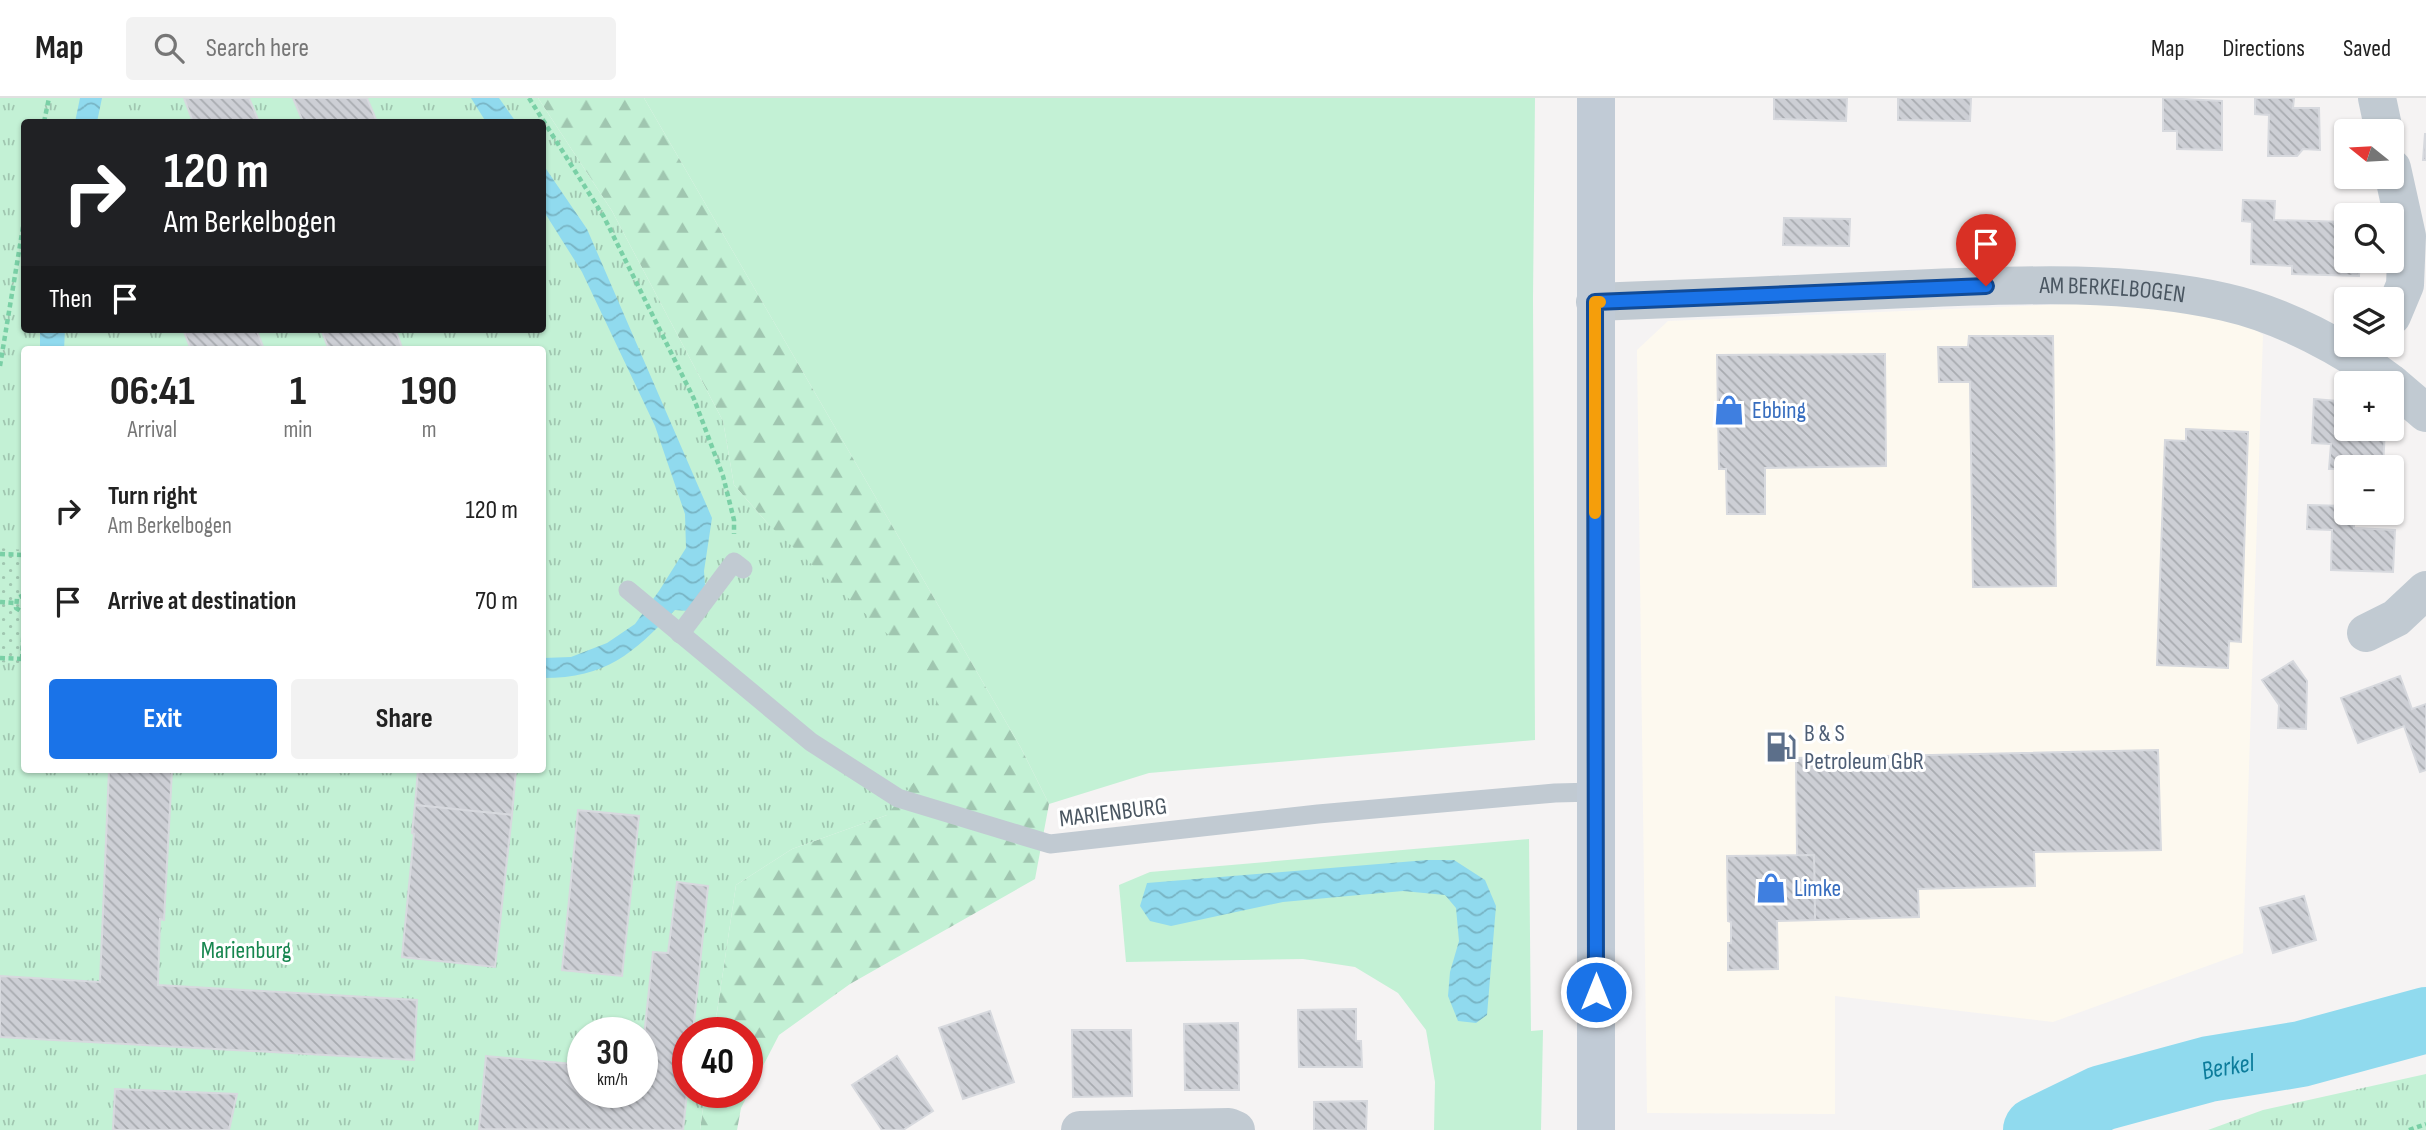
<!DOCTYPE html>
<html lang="en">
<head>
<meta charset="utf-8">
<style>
	body { margin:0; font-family:"Sofia Sans Condensed",sans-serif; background:#f2f2f2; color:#222; height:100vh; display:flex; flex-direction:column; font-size:26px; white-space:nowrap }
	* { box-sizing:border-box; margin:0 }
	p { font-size:23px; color:#767676 }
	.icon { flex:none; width:38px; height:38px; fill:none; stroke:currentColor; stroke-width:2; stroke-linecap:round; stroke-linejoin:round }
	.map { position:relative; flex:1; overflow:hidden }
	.drawer { position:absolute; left:21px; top:248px; width:525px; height:427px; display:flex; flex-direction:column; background:#fff; border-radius:7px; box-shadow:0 2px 5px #0004 }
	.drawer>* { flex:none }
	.banner { position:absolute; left:21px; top:21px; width:525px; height:214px; border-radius:7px; box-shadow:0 2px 5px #0004; background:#202124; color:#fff; overflow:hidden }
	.needle { width:46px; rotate:288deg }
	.controls { position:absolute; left:2334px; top:21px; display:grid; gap:14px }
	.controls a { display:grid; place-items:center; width:70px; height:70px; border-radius:7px; background:#fff; box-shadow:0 2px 5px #0004; font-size:35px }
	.speed { position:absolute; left:567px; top:919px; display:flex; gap:14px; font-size:35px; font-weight:700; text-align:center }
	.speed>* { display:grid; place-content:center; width:91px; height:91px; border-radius:50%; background:#fff; box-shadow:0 2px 5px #0004; line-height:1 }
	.speed small { font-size:18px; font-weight:400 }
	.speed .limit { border:10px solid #d22; background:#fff; color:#111 }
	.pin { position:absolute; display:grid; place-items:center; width:60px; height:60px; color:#fff; margin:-72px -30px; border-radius:50% 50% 50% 0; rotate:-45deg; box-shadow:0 0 7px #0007 }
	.pin .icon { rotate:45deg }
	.me { position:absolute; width:77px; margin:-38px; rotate:0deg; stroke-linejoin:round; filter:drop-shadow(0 0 5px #0008) }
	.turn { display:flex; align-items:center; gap:24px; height:147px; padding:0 28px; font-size:32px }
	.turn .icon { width:91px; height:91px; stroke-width:2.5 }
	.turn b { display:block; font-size:49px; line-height:60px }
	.then { display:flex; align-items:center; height:66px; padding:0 28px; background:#0003; gap:14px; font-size:26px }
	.eta { display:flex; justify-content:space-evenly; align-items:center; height:119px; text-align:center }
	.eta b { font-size:42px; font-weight:700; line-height:49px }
	.action { display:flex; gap:14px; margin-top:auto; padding:14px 28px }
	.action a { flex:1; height:80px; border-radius:7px; background:#1a73e8; color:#fff; font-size:28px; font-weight:700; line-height:80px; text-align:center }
	.action a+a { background:#f2f2f2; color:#222 }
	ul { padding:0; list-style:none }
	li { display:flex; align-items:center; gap:21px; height:91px; padding:0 28px }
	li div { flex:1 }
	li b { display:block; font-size:26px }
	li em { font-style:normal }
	header { display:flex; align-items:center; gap:42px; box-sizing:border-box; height:98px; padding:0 35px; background:#fff; border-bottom:2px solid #e0e0e0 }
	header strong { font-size:33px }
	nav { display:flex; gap:38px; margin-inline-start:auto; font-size:24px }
	.search { width:490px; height:63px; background:#f2f2f2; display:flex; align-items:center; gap:18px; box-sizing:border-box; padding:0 24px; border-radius:7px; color:#767676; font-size:26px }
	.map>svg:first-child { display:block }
</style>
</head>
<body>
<header>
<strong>Map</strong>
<div class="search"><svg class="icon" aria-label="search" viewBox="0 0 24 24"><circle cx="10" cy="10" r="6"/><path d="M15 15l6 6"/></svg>Search here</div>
<nav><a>Map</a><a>Directions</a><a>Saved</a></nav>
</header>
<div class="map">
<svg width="2426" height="1032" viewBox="0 0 2426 1032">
	<defs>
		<pattern id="forest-firs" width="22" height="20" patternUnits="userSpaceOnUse" patternTransform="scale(1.75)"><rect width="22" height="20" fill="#c3f1d5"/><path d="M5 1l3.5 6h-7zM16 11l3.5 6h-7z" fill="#a0c6b0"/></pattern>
		<pattern id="park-tufts" width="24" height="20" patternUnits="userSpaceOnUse" patternTransform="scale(1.75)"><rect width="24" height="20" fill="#c3f1d5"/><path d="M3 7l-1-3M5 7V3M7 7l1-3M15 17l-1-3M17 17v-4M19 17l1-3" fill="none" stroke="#a0c6b0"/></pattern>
		<pattern id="garden-dots" width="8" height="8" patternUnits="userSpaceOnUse" patternTransform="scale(1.75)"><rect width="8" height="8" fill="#c3f1d5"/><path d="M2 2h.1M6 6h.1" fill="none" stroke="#a0c6b0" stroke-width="1.8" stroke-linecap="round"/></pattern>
		<pattern id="water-waves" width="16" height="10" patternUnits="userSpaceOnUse" patternTransform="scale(1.75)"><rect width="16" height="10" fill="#90daee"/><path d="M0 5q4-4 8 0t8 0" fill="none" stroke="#78b4c4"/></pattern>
		<pattern id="building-back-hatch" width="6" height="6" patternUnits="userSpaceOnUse" patternTransform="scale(1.75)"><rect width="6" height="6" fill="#cdcfd5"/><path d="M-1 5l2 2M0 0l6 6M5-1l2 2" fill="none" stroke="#a8abb0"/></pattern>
	</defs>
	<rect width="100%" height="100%" fill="#f5f3f3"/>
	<polygon fill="#fdf9ef" points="2092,205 2224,209 2263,237 2243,855 2053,924 1835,898 1835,1016 1647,1015 1637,252 1668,223"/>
	<g fill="#c3f1d5">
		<polygon points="644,0 1535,0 1533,201 1535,642 1149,675 1049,706 1021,650"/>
		<polygon points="1529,741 1531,933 1543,932 1541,1032 1434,1032 1435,984 1426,932 1398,895 1355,869 1303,861 1126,864 1119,787 1150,774"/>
	</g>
	<polygon fill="url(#forest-firs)" points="538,0 644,0 1021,650 1049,706 1035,781 850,886 779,937 741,1010 737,1032 700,1032 705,994 747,994 747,934 714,934 736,787 792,751 887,717 770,428 734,387 723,323 612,113"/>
	<g fill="url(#park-tufts)" fill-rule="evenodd">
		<path d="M0,0H538L612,113L723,323L734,387L770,428L934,579L941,651L887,717L792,751L736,787L714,934H688V994H705L700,1032H0ZM24,24H542V231H24ZM24,252H542V672H24ZM583,934H642V994H583Z"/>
		<polygon points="2426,976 2426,1032 2208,1032 2263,1012"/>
	</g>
	<polygon fill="url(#garden-dots)" points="0,450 24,452 24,566 0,564"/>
	<g fill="url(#water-waves)">
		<polygon points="80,0 102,0 97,24 75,24"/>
		<polygon points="471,0 499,0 516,24 486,24"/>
		<path d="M542,65L587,131L712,420L704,473L705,487L689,513L675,512C632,556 607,580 543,580V560L571,559L607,545L635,526L659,493L686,450L685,416L655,328L582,174L543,112Z"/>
		<polygon points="40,231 65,231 64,252 40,252"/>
		<polygon points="1427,762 1454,762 1485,782 1496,808 1487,917 1476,925 1458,923 1448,898 1450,874 1459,843 1456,810 1445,797 1403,793 1283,804 1171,828 1150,823 1140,808 1147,785"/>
	</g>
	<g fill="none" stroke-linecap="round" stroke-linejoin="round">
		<path stroke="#90daee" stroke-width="66" id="s1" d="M2036,1032L2102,1000L2209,971L2301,956L2426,922"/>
	</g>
	<g fill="url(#building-back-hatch)" stroke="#d7d9de" stroke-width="2">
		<polygon points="184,0 249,0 259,24 193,24"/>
		<polygon points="293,0 367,0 377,24 303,24"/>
		<polygon points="1774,0 1847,0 1846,23 1774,21"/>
		<polygon points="1898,0 1971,0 1970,23 1898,22"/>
		<polygon points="2163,0 2222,3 2222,52 2177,51 2177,33 2163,33"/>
		<polygon points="2255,0 2294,0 2293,10 2319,10 2320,52 2303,51 2297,58 2268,58 2269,17 2255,16"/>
		<polygon points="2425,36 2426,36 2426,62 2423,62"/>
		<polygon points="2243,102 2275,103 2274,122 2347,124 2347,163 2360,163 2359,178 2292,176 2292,168 2251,166 2252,124 2242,123"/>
		<polygon points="1784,120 1850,121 1849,148 1783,147"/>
		<polygon points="183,231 256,231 264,251 191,252"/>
		<polygon points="321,231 395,231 403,252 329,252"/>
		<polygon points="1969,238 2053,238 2056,488 1973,489 1970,284 1939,284 1938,249 1968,249"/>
		<polygon points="1885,256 1886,368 1765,370 1765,416 1727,416 1726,371 1719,371 1717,257"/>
		<polygon points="2314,301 2337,303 2336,319 2347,320 2347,331 2385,331 2383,369 2329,371 2331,346 2312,345"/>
		<polygon points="2186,331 2248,334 2241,544 2229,543 2228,570 2157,567 2165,342 2186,343"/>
		<polygon points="2308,407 2347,408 2347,415 2354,415 2354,430 2395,432 2393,474 2331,472 2332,432 2307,431"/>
		<polygon points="2293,563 2307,583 2306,631 2278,630 2279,607 2262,582"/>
		<polygon points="2400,578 2412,611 2426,606 2426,672 2420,674 2404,628 2358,645 2341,600"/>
		<polygon points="2158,652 2161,752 2034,754 2035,788 1918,791 1919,819 1815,822 1814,757 1797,758 1796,660"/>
		<polygon points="109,672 172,672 164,822 160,821 158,887 417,902 414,962 0,939 0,878 100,884"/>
		<polygon points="418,672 516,672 512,717 415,707"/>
		<polygon points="415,707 512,717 495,869 402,859 414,736 412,735"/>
		<polygon points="578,712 639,718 622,878 562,872"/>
		<polygon points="1814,757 1815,822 1777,823 1778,871 1728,872 1728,845 1731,845 1731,824 1728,823 1727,758"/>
		<polygon points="677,784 708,788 693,934 688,934 688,986 683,1032 479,1031 486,958 583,967 583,994 642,994 642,957 653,854 668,855"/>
		<polygon points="2304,798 2316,842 2273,855 2260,810"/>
		<polygon points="1356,911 1356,943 1361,943 1362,969 1299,969 1298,912"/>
		<polygon points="990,913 1014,984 963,1001 939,930"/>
		<polygon points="1238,925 1239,992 1185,992 1184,926"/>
		<polygon points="1072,932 1131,932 1132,998 1073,999"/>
		<polygon points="897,958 933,1013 903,1032 882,1032 852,987"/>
		<polygon points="115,991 237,996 229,1032 113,1032"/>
		<polygon points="1367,1003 1366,1032 1314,1032 1314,1004"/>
	</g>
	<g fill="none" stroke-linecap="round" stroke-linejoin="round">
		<g stroke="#7ad0a6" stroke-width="4.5" stroke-dasharray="5 3.5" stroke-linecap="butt">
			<polyline points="529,0 604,119 694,301 723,378 734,422 734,436"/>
			<polyline points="44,24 49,0"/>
			<polyline points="0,268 24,123"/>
			<polyline points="0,456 24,457"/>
			<polyline points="24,497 17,500 16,510 24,515"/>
			<polyline points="0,504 15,505"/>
			<polyline points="0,560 24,561"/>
			<polyline points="22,561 24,525"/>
			<polyline points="2409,1032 2426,1026"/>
		</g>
		<g stroke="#c1cad2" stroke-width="19">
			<polyline points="628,492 811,644 898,700 1050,746 1318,716 1555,695 1595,694"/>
			<polyline points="680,536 734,464 743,471"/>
		</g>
		<g stroke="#c1cad2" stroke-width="38">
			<polyline points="2377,0 2384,33"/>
			<polyline points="2392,70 2407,138 2405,187 2392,218"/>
			<path id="s2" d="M1595,204C1699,200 1804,196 1908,191C2013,187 2122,181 2225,204C2283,217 2345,250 2391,285"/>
			<polyline points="2392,286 2426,315"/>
			<polyline points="2366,535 2396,520 2426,492"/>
			<polyline points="1080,1032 1229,1029 1236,1032"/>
		</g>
		<polyline stroke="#c1cbd6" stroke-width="38" points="1596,1032 1596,0"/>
	</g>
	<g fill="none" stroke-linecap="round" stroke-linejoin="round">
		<g stroke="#114b97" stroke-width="18">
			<polyline id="route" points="1596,894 1595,204 1986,188"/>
		</g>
		<use href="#route" stroke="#1a73e8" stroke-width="12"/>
		<polyline stroke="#f59e0b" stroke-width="12" points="1595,415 1595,204 1600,204"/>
	</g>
	<defs>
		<g id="shop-bare" transform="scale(2.415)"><path d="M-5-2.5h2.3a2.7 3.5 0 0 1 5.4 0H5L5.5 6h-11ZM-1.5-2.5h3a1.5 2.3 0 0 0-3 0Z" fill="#3f7fe0" stroke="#fff" stroke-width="2.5" paint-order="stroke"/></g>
		<g id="fuel-bare" transform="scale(2.415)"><path d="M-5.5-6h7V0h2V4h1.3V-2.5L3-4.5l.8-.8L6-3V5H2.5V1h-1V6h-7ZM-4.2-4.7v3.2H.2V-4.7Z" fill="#5c6f8a" stroke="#fff" stroke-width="2.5" paint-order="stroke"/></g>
	</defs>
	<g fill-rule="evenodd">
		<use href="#shop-bare" x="1729" y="312"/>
		<use href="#fuel-bare" x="1781" y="649"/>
		<use href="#shop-bare" x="1771" y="790"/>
	</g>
	<g text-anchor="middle" stroke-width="6" stroke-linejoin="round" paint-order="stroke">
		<g font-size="24" fill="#4a5661" stroke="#fff">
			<text dy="8" stroke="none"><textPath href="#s2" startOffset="518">AM BERKELBOGEN</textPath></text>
			<text transform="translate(1113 714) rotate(-7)" y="8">MARIENBURG</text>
		</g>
		<g font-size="24" fill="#366cbe" stroke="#fff" text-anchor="start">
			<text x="1752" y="320">Ebbing</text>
			<text x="1794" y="798">Limke</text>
		</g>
		<g font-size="24" fill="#4e5e75" stroke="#fff" text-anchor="start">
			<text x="1804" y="643">B &amp; S<tspan x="1804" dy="28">Petroleum GbR</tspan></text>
		</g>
		<g font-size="24" fill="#17864f" stroke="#fff">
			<text x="246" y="860">Marienburg</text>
		</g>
		<g font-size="26" font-style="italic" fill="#0c7c9b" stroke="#fff">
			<text dy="9" stroke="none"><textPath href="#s1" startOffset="203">Berkel</textPath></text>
		</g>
	</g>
</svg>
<div class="controls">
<a><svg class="needle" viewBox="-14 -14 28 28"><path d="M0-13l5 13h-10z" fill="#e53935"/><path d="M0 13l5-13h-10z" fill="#767676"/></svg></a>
<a><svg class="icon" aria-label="search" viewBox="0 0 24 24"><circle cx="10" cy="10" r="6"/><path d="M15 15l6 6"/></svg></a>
<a><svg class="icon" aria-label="layers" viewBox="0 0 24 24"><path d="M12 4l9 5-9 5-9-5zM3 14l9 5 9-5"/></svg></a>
<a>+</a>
<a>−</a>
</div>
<div class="speed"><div>30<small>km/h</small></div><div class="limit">40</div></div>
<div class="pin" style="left:1986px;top:188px;background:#d93025"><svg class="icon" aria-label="arrive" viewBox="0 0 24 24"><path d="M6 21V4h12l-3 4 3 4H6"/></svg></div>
<svg class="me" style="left:1596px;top:894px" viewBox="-20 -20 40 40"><circle r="17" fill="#1a73e8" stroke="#fff" stroke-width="3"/><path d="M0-11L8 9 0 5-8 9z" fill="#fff"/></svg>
<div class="banner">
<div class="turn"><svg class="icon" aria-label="right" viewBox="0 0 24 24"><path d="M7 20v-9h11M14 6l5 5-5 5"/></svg><div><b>120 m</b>Am Berkelbogen</div></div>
<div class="then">Then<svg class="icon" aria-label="arrive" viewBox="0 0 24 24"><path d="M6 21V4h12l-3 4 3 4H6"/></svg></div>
</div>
<section class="drawer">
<div class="eta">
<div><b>06:41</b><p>Arrival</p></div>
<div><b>1</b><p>min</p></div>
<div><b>190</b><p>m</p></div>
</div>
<ul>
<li><svg class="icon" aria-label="right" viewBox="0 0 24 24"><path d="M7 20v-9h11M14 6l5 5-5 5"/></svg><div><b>Turn right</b><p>Am Berkelbogen</p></div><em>120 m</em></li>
<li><svg class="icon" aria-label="arrive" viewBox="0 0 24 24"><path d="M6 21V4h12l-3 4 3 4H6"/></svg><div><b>Arrive at destination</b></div><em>70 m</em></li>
</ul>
<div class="action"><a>Exit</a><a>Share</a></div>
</section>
</div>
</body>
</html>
